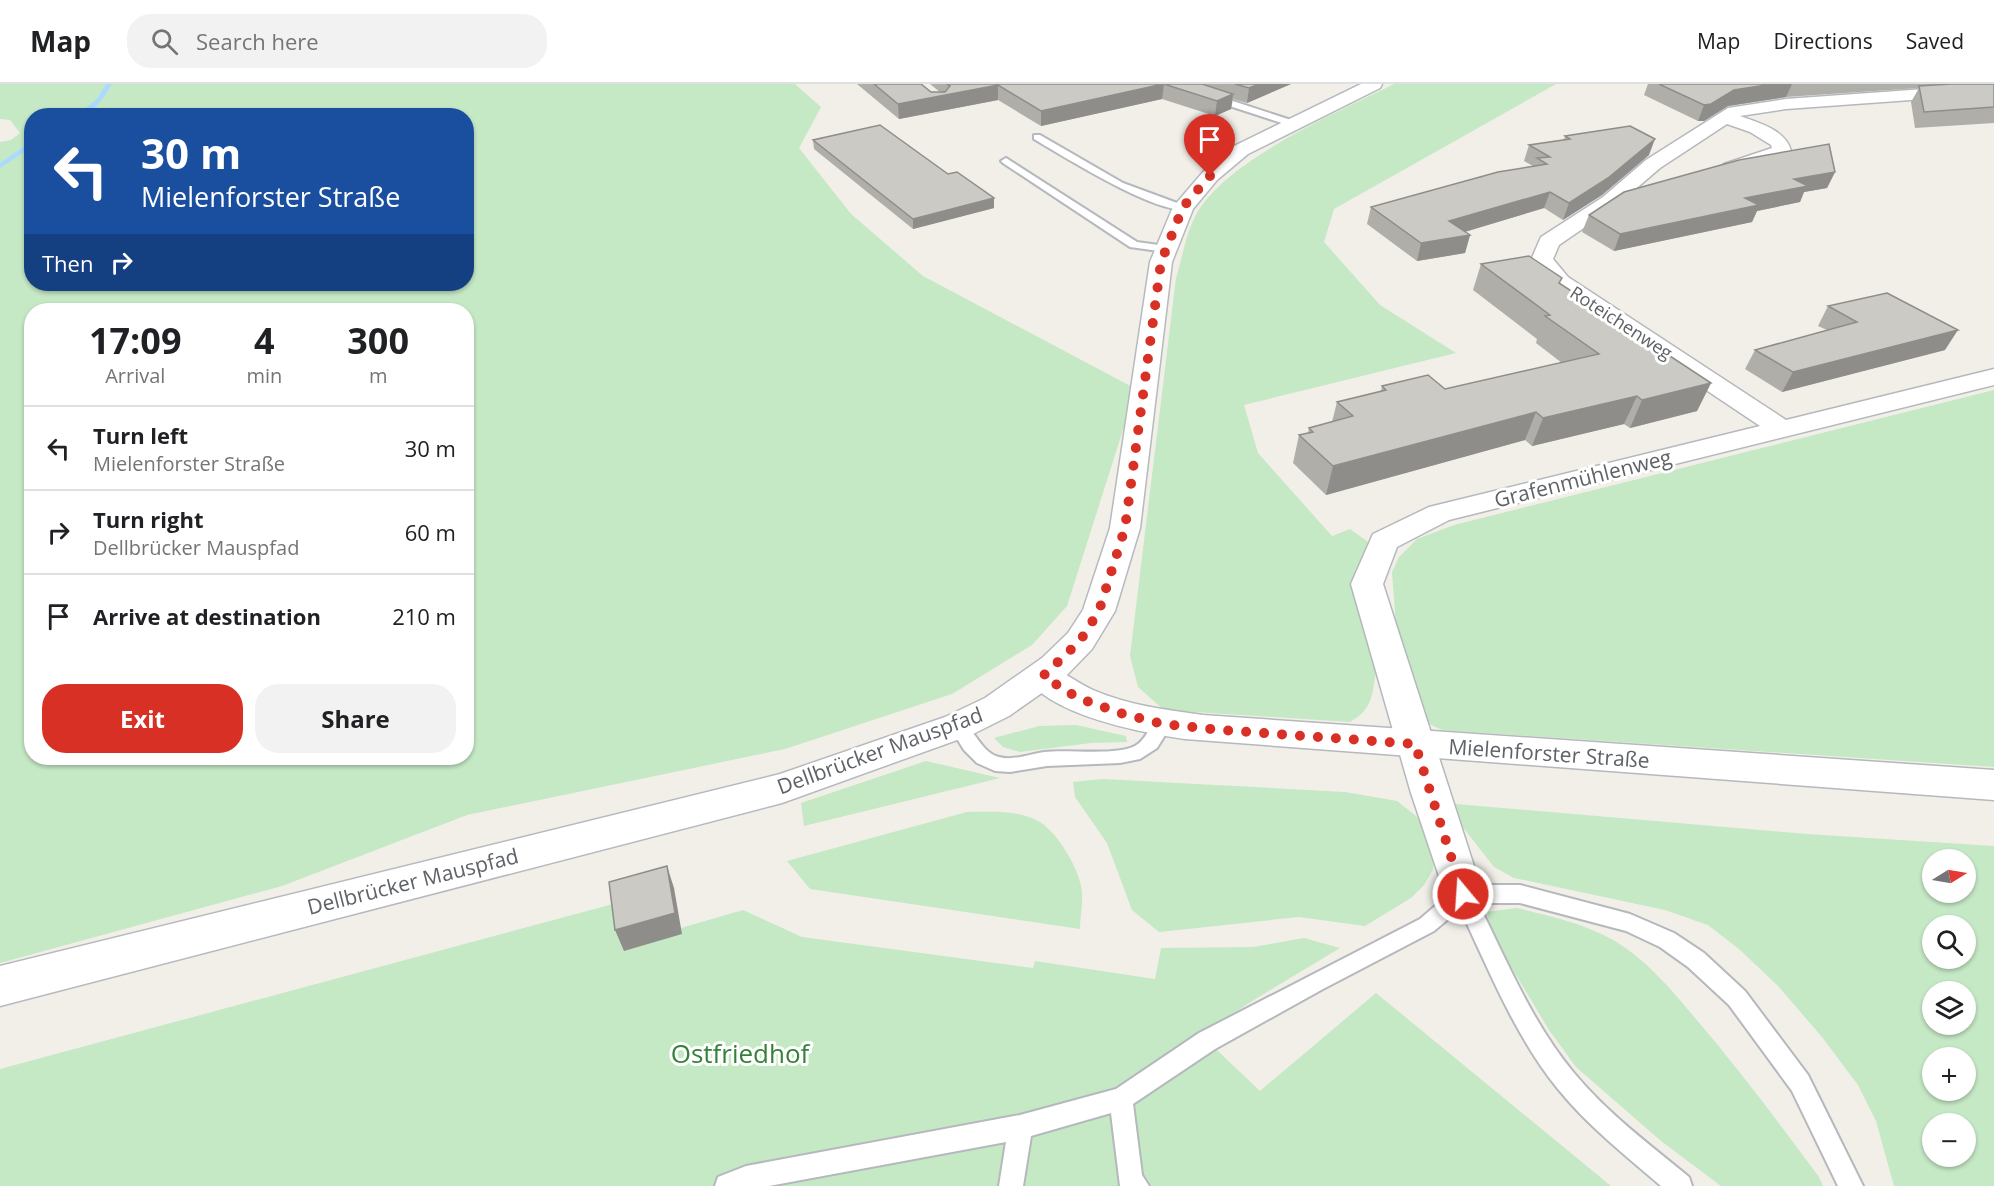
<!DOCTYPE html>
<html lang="en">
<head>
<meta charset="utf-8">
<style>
	body { margin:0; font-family:"Open Sans",sans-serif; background:#f2f2f2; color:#202124; height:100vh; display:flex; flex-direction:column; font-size:22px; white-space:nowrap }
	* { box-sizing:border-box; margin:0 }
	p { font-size:20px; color:#757577 }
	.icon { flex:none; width:33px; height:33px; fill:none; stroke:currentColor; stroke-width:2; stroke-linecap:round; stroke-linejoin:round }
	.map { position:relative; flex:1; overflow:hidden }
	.panel { position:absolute; left:24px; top:219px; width:450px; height:462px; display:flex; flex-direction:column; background:#fff; border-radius:24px; box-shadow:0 2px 4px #0004 }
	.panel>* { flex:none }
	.banner { position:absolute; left:24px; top:24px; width:450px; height:183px; border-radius:24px; box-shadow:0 2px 4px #0004; background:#1a4fa0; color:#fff; overflow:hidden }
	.needle { width:39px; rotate:79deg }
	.buttons { position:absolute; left:1922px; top:765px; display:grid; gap:12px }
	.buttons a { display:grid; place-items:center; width:54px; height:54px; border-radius:50%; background:#fff; box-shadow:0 2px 4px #0004; font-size:30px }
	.pin { position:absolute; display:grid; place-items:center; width:51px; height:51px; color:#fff; margin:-62px -26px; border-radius:50% 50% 50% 0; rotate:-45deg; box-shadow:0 0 6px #0007 }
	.pin .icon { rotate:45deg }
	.me { position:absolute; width:66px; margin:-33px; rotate:342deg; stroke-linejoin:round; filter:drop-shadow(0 0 4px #0008) }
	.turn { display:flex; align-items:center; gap:21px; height:126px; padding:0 18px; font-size:27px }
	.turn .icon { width:78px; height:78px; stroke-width:2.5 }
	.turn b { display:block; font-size:42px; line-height:51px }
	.then { display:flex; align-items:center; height:57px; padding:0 18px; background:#0003; gap:12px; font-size:22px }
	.eta { display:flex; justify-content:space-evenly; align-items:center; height:102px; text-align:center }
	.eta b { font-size:36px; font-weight:700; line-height:42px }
	.button { display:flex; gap:12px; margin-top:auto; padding:12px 18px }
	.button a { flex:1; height:69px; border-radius:24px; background:#d93025; color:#fff; font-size:24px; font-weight:700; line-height:69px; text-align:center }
	.button a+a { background:#f2f2f2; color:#202124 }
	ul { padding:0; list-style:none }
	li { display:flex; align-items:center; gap:18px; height:84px; padding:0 18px; border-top:2px solid #e0e0e0 }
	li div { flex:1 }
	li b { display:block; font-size:22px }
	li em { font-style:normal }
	header { display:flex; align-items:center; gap:36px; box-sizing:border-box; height:84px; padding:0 30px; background:#fff; border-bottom:2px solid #e0e0e0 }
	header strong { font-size:28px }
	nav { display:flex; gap:33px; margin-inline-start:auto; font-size:21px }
	.search { width:420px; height:54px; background:#f2f2f2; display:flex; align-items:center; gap:15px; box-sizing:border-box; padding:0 21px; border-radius:24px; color:#757577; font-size:22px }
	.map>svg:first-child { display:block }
</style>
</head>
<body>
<header>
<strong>Map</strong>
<div class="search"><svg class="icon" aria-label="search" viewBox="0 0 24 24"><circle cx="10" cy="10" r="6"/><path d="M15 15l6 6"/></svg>Search here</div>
<nav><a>Map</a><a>Directions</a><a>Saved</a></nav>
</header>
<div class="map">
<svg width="1994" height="1102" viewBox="0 0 1994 1102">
	<rect width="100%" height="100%" fill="#f1efe8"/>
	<g fill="#c5e8c5" fill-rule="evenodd">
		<path d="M0,0H795L821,23L799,64L851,130L923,192L1136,305L1067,522L1032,561L952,610L785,665L467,731L282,802L0,879V58L11,56L20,49L10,36L0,35ZM32,32H466V200H32ZM32,226H466V674H32Z"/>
		<path d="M1394,0H1556L1334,125L1324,158L1380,221L1456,269L1244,321L1258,369L1332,452L1350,445L1375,463C1375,496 1382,593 1369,619C1365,628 1358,633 1350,638L1164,626L1138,603L1130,572L1176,194C1182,175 1185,154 1193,137C1217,79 1339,28 1394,0Z"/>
		<polygon points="1994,306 1994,683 1442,646 1427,639 1398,568 1392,488 1399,473 1417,455 1454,441"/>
		<polygon points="1076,641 1126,652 1127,658 1091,659 1020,668 1003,663 994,654 1039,642"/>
		<polygon points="926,677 1000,694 804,742 801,719"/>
		<polygon points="1103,695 1345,708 1397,717 1416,732 1428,749 1436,767 1433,786 1424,801 1411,814 1365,842 1299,833 1159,848 1132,826 1107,759 1075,713 1073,698"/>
		<path d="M1444,719L1807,750L1994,762V1102H1894L1876,1037L1858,1001L1822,953L1778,902L1739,865L1708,841L1665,826L1514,794L1494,783ZM1932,776H1965V808H1932ZM1932,842H1965V874H1932ZM1932,908H1965V940H1932ZM1932,974H1965V1006H1932ZM1932,1040H1965V1072H1932Z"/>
		<path d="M967,728C988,728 1012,726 1032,734C1055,742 1080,785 1082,808C1083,820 1080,833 1080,845L810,805L787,777Z"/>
		<polygon points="617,819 681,844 743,826 802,853 1033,884 1035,877 1155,895 1161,864 1253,863 1304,854 1340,864 1249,919 1201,951 1260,1007 1376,909 1611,1102 0,1102 0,985"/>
		<path d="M1517,824C1553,833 1593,841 1624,863C1652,882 1673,908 1695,934C1739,985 1779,1039 1819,1093L1823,1102H1721L1661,1057L1576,983L1549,946L1498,861L1486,828Z"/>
	</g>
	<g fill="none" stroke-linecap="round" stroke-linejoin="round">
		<g fill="#aadaff" fill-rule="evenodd">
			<path d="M106,0H112C104,13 93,32 76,32L97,15Z"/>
			<polygon points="32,57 32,63 0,84 0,79"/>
		</g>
		<g stroke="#b5b8bc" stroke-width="4">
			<g id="service">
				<polygon points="1211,10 1297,38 1298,40 1291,42 1208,15 1207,13"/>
				<path d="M1034,51H1040L1123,99L1188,123C1168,138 1056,68 1034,55Z"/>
				<polygon points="1006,74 1137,158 1166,162 1171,165 1166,168 1130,163 1003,79 1001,77"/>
				<path d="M1163,633L1169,635L1172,640L1157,664L1140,675L1120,679L1047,682L1010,688L995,687L977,679L964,666L949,642L952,637C971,631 977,668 999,673C1013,677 1030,670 1044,668C1067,665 1117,672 1135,662C1148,655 1150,637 1163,633Z"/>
				<path d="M1463,801H1520L1630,830L1674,849L1704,869L1745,907L1808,991L1863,1102H1838L1792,1007L1729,921L1688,883L1660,863L1626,847L1520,819H1478C1507,877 1532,939 1574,989C1607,1029 1649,1060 1689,1093L1692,1102H1661C1625,1071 1588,1042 1558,1005C1515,952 1489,886 1460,825L1434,847L1323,905L1215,965L1133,1020L1142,1091L1149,1102H1120L1111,1029L1031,1052L1023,1102H999L1006,1058L769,1102H715L718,1093L746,1082L1020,1031L1116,1005L1199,949L1420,835L1456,804Z"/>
			</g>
		</g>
		<g stroke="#b5b8bc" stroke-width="3">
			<path id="minor" d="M1994,0V10L1786,25L1740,32C1759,39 1786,46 1791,67L1789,71L1738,88H1724L1721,84L1724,80L1772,64L1771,61L1750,48L1727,40L1660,84L1617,121L1559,161L1553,175L1568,193L1786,336L1994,285V301L1449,436L1397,463L1383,500L1483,810L1477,822L1463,827L1449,822L1411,709L1351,500L1373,450L1429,423L1760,342L1552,203L1531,176L1541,153L1603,113L1646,76L1728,24L1786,15Z"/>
		</g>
		<g stroke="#b5b8bc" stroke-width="3">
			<path id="tertiary" d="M1043,580C1061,585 1075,598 1093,606C1128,621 1165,626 1203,631L1994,686V716L1185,655C1143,649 1048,631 1026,592L1031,583Z"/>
		</g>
		<g stroke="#b6babf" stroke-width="3">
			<polygon id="secondary" points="1361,0 1382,0 1380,4 1248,70 1217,96 1193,125 1172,178 1140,444 1115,527 1092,565 1066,592 1009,632 971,651 782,719 0,922 0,882 780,690 945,633 985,614 1042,574 1068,549 1083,526 1110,444 1150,178 1173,123 1203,88 1234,62"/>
		</g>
		<use href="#service" fill="#fff" fill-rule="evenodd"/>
		<use href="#minor" fill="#fff" fill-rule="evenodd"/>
		<use href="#tertiary" fill="#fff" fill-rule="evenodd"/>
		<use href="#secondary" fill="#fff" fill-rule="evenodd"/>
	</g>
	<g fill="#afaea9">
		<polygon points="857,0 921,0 931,8 940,8 930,0 1291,0 1247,19 1233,15 1231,25 1215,32 1162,15 1041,42 998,16 899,35"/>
		<polygon points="1648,0 1994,0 1994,39 1915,44 1911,18 1919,4 1786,13 1728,22 1704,37 1698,37 1644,11"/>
		<polygon points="1565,52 1649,71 1602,111 1563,136 1544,124 1465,148 1470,151 1465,169 1417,177 1367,140 1371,123 1533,82 1524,77 1529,61 1564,56"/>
		<polygon points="813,56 994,124 913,145 814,65"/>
		<polygon points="1835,88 1827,104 1804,108 1800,118 1757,127 1752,138 1614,167 1582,148 1589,131"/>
		<polygon points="1481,180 1560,200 1711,299 1697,327 1630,344 1624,340 1532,362 1525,356 1326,411 1293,379 1299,351 1308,349 1309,344 1332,338 1337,318 1381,307 1382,302 1445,305 1562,279 1536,259 1537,255 1473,206"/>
		<polygon points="1828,222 1945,266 1782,308 1745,285 1755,266 1827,246 1818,242"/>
	</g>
	<g fill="#8f8d8a">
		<polygon points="1164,0 1162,15 1041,42 1041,27"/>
		<polygon points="1259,0 1291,0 1247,19 1249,4"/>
		<polygon points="1772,0 1792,0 1786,13 1728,22 1704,37 1698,37 1704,21 1734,6"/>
		<polygon points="998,1 998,16 899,35 898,20"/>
		<polygon points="1233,10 1231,25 1215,32 1217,17"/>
		<polygon points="1655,55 1649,71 1602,111 1563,136 1569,119"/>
		<polygon points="1835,88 1827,104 1804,108 1800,118 1757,127 1752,138 1614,167 1620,150 1745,114 1794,95"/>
		<polygon points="1550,108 1544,124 1444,154 1449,137"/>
		<polygon points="994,114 994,124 913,145 913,135"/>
		<polygon points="1470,151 1465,169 1417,177 1421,159"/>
		<polygon points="1958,246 1945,266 1782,308 1793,288"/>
		<polygon points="1711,299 1697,327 1630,344 1642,316"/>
		<polygon points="1637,312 1624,340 1532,362 1543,334"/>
		<polygon points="1536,328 1525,356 1326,411 1333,382"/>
		<polygon points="667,782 674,804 682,850 624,867 615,846"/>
	</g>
	<g fill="#cccac5" stroke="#8f8d8a" stroke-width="1.5">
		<polygon points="874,0 921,0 931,8 945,8 950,2 947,0 1163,0 1041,27 998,1 898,20"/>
		<polygon points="1164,0 1202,0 1233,10 1217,17"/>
		<polygon points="1235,0 1259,0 1249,4"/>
		<polygon points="1659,0 1772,0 1734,6 1711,20 1704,21"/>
		<polygon points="1951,0 1994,0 1994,23 1924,28 1919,2"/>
		<polygon points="880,41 948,90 957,88 994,114 913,135 813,56"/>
		<polygon points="1630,42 1655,55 1608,94 1569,119 1550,108 1449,137 1470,151 1421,159 1371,123 1498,88 1547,80 1537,74 1550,73 1529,61 1570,55 1565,52"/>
		<polygon points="1829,60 1835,88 1794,95 1808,102 1745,114 1759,121 1620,150 1589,131 1624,108 1739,76"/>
		<polygon points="1529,172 1562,194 1559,199 1711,299 1642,316 1637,312 1543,334 1536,328 1333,382 1299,351 1313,348 1309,344 1353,332 1337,318 1386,306 1382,302 1428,291 1445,305 1599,270 1545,232 1550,231 1481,180"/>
		<polygon points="1887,209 1958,246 1793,288 1755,266 1857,238 1828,222"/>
		<polygon points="667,782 675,829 615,846 609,798"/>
	</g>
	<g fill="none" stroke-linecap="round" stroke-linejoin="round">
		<polyline stroke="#d93025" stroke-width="10" stroke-dasharray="0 18" points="1210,92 1183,123 1161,178 1125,444 1099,527 1080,557 1043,592 1078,614 1123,630 1163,640 1221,646 1415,660 1463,810"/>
	</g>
	<g text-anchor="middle" stroke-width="6" stroke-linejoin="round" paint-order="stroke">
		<g font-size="18" fill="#5f6368" stroke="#fff">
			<text transform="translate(1621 239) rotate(33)" y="6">Roteichenweg</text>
		</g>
		<g font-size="21" fill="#5f6368" stroke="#fff">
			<text transform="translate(1583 395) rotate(-14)" y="7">Grafenmühlenweg</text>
			<text transform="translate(880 667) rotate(-20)" y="7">Dellbrücker Mauspfad</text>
			<text transform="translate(1549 670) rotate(4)" y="7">Mielenforster Straße</text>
			<text transform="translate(413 798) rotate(-14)" y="7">Dellbrücker Mauspfad</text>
		</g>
		<g font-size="26" fill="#348238" stroke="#fff">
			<text x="740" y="979">Ostfriedhof</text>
		</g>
	</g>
</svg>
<div class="buttons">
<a><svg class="needle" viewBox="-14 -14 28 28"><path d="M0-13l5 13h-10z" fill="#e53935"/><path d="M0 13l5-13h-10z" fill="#757577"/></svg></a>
<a><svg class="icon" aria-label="search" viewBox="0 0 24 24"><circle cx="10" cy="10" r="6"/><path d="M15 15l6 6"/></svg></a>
<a><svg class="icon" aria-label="layers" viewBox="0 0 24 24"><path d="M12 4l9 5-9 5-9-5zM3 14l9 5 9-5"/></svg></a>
<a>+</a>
<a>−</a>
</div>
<div class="pin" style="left:1210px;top:92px;background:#d93025"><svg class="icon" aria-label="arrive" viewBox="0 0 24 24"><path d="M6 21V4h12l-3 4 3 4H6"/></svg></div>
<svg class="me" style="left:1463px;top:810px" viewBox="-20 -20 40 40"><circle r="17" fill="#d93025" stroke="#fff" stroke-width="3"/><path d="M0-11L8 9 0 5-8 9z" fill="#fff"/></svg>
<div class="banner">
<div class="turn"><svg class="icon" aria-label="left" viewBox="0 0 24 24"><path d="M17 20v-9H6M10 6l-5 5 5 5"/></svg><div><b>30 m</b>Mielenforster Straße</div></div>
<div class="then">Then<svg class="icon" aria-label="right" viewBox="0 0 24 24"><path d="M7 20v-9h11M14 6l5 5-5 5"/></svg></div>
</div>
<section class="panel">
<div class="eta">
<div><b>17:09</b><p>Arrival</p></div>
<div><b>4</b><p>min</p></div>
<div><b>300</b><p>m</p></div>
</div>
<ul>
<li><svg class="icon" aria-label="left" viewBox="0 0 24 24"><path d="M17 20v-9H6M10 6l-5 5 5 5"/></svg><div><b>Turn left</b><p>Mielenforster Straße</p></div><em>30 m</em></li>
<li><svg class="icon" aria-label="right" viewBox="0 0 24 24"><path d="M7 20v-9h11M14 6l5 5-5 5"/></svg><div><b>Turn right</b><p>Dellbrücker Mauspfad</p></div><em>60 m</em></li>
<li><svg class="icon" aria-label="arrive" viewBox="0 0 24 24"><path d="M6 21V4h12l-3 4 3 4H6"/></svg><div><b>Arrive at destination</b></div><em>210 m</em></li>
</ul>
<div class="button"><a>Exit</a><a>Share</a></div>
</section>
</div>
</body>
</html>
